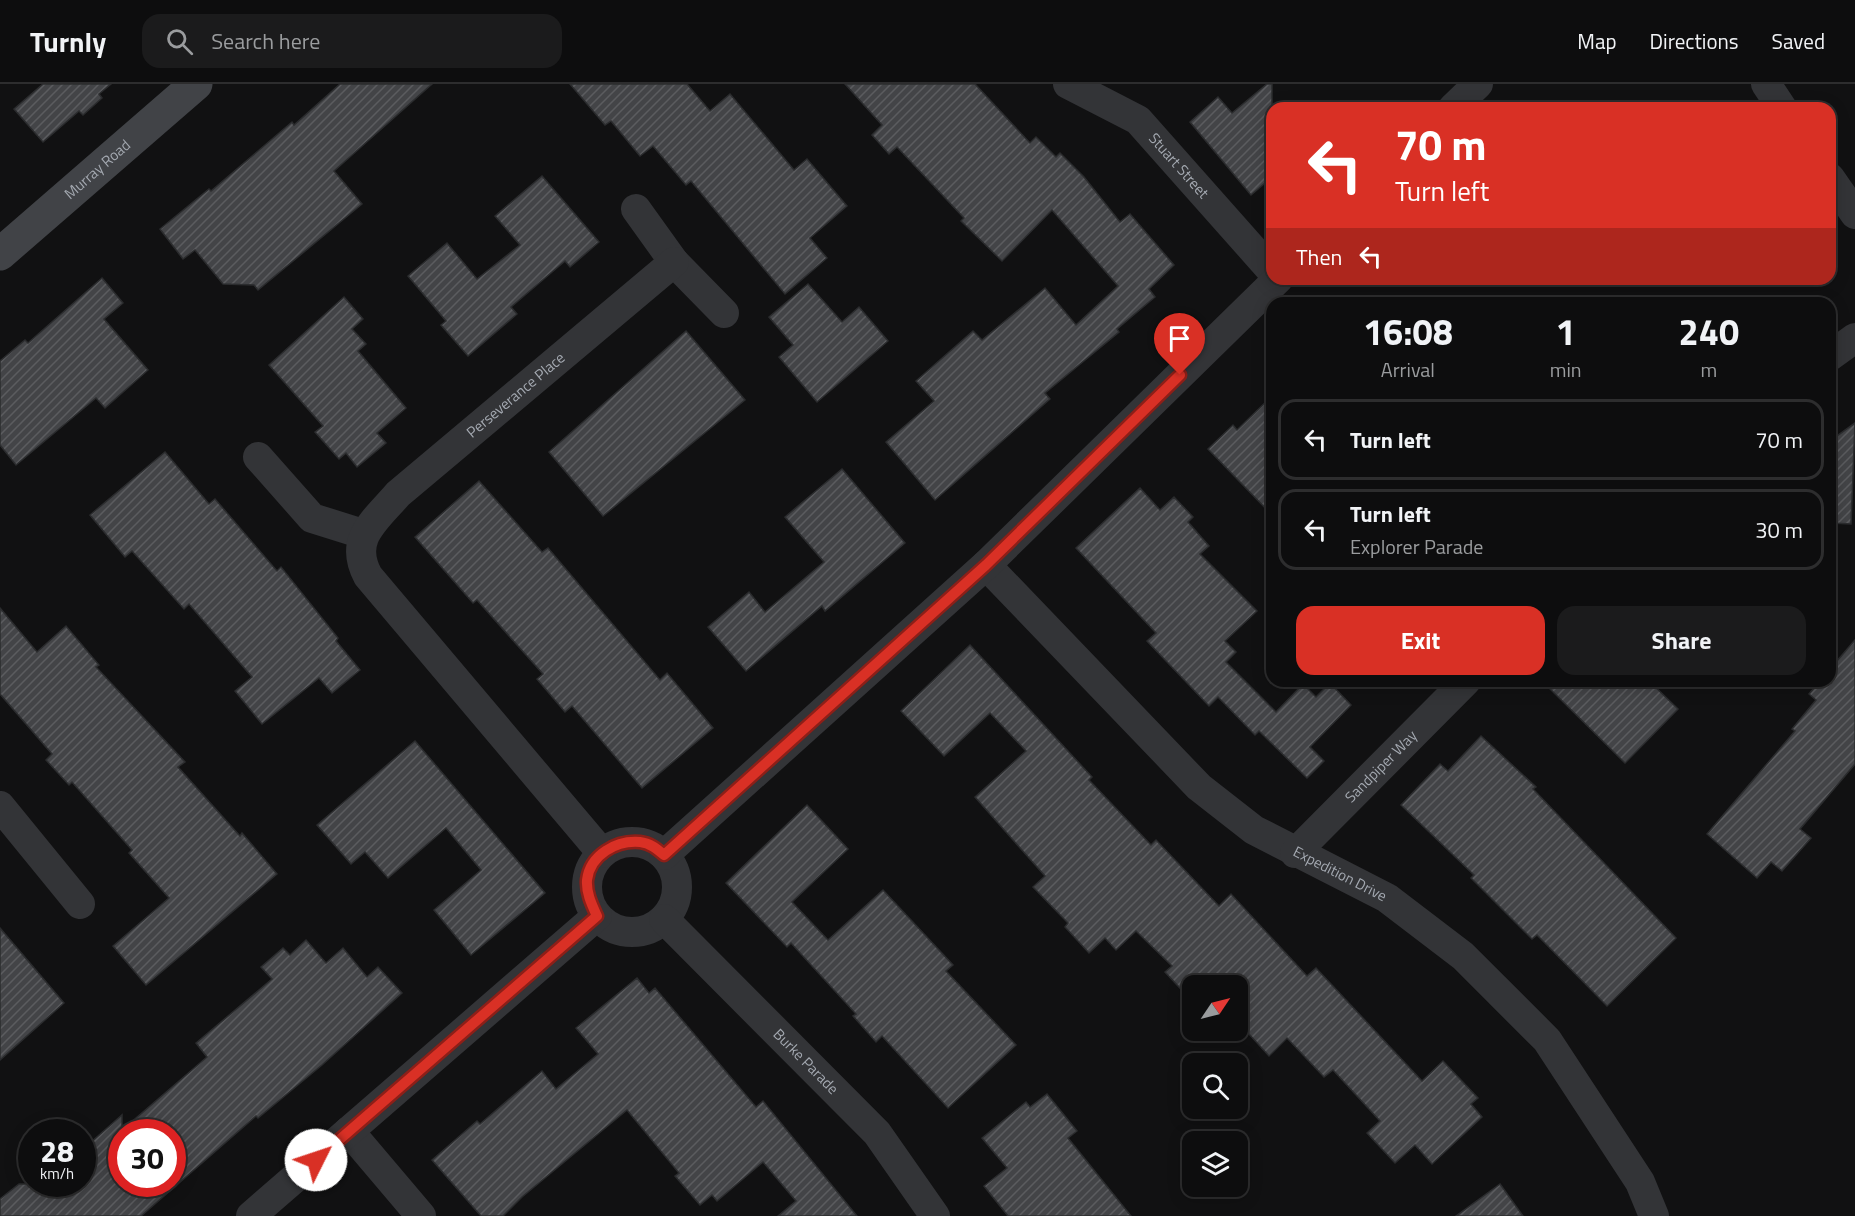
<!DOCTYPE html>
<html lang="en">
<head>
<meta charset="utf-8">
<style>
	body { margin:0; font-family:"Titillium Web",sans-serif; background:#1b1b1c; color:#f1f3f6; height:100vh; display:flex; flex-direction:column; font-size:22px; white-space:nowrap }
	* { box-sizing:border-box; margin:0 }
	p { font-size:20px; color:#9a9c9e }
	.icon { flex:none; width:33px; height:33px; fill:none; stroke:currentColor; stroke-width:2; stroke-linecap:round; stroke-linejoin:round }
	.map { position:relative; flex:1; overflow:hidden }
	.sheet { position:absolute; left:1266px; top:213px; width:570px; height:390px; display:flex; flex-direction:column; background:#0d0d0e; border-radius:18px; box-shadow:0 3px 15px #0003,0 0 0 2px #2d2d2e }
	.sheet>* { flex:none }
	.top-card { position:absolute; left:1266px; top:18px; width:570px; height:183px; border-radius:18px; box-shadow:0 3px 15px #0003,0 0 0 2px #2d2d2e; background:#d93025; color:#fff; overflow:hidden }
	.needle { width:39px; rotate:55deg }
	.tools { position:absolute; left:1182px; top:891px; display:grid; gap:12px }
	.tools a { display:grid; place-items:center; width:66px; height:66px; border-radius:12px; background:#0d0d0e; box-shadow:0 3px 15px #0003,0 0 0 2px #2d2d2e; font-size:30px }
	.speed { position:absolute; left:18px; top:1035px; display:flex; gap:12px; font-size:30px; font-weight:700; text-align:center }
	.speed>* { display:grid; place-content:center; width:78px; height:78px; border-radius:50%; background:#0d0d0e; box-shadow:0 3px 15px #0003,0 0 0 2px #2d2d2e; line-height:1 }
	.speed small { font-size:15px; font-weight:400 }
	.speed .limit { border:9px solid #d22; background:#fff; color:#111 }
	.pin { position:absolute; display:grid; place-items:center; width:51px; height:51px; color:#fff; margin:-62px -26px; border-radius:50% 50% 50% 0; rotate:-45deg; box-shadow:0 0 6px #0007 }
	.pin .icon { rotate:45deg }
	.me { position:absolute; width:66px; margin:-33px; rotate:49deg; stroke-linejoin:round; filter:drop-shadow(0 0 4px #0008) }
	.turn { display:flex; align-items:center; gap:21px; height:126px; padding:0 30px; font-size:27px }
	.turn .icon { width:78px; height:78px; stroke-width:2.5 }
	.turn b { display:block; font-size:42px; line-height:51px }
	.then { display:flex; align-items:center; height:57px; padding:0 30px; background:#0003; gap:12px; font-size:22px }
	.eta { display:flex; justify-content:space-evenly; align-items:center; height:102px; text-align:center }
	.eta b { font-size:36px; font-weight:700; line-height:42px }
	.action { display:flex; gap:12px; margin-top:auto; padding:12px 30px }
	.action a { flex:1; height:69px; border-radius:18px; background:#d93025; color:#fff; font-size:24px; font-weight:700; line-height:69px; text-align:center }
	.action a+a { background:#1b1b1c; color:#f1f3f6 }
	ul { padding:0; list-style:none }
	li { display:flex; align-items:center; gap:18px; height:81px; margin:0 12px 9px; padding:0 18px; border:3px solid #2d2d2e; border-radius:18px }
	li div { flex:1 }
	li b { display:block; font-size:22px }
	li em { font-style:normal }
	header { display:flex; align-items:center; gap:36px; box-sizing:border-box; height:84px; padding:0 30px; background:#0d0d0e; border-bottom:2px solid #2d2d2e }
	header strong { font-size:28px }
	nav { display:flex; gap:33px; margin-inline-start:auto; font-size:21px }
	.search { width:420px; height:54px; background:#1b1b1c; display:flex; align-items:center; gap:15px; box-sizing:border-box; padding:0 21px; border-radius:18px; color:#9a9c9e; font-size:22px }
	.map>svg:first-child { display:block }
</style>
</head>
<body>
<header>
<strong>Turnly</strong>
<div class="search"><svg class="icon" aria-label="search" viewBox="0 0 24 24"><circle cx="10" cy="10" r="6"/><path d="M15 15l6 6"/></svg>Search here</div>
<nav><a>Map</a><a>Directions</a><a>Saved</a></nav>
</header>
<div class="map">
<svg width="1855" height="1132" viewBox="0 0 1855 1132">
	<defs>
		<pattern id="building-hatch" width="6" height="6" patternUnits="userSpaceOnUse" patternTransform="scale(1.5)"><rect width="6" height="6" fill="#434447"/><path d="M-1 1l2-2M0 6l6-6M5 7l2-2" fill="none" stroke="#5b5c5f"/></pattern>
	</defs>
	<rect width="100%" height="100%" fill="#111112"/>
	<g fill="url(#building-hatch)" stroke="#2b2c2e" stroke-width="1.5" fill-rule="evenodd">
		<polygon points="43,0 111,0 99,10 102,14 83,31 79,27 43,58 14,25"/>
		<polygon points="340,0 432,0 334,87 362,120 258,206 254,201 223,200 195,166 183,175 160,145 209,105 211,107 292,38 294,41"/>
		<polygon points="570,0 687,0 710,27 730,10 794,86 807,75 847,122 810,154 827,174 785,210 691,97 686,101 653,62 640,72 611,37 605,41"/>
		<polygon points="845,0 975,0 1030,59 1036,53 1056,73 1060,69 1084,93 1120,138 1130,130 1174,181 1149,205 1155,213 1117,245 1119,248 1045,309 1050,315 935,416 886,358 934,317 916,297 973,247 982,256 1045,204 1076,241 1118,202 1052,126 1002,177 961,137 964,134 897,63 889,70 872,51 882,41"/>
		<polygon points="1267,0 1272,0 1272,93 1251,111 1190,38 1218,13 1232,29"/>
		<polygon points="542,92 599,158 570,183 565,177 511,223 517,230 468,272 441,241 446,237 408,192 447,159 477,195 520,161 495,132"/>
		<polygon points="102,194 123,219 104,235 148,286 105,324 96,314 16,381 0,361 0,277 25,256 28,259"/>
		<polygon points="808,200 842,238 859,223 888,257 817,318 779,273 793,261 769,233"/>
		<polygon points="344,213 363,235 352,245 366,260 358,267 406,324 377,349 386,359 357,383 346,369 339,375 315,348 323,342 269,281"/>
		<polygon points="686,247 745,316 603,432 549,368"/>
		<polygon points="1272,312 1272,431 1208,365 1233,341 1237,346"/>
		<polygon points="1855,339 1851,440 1830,439 1830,357"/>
		<polygon points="165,368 209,420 215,415 277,487 281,483 338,554 336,557 360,586 332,609 319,594 262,640 235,607 252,593 189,520 184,525 132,467 125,473 90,431"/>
		<polygon points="842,385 905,459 825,527 822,522 746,587 708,543 749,508 765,528 824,478 785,433"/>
		<polygon points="479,397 542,468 548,464 660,596 667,589 713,644 642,704 572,622 565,628 537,595 543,590 477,516 473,519 415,453"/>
		<polygon points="1140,404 1160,426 1174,413 1193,433 1188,438 1209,462 1200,470 1257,527 1225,557 1236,568 1226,578 1276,628 1303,600 1316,613 1330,599 1351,621 1310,663 1324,677 1307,694 1259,647 1255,651 1218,613 1209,622 1147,557 1156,549 1076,464"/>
		<polygon points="0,524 37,568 66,542 99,581 96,583 185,678 178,683 240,752 242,749 277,790 146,901 113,862 169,814 129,769 132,766 72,698 69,701 46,676 52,670 0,610"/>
		<polygon points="1855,556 1855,680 1800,745 1811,754 1782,787 1771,778 1757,794 1707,750 1795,647 1792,645 1816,616 1809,610 1820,597 1830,597 1830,585"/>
		<polygon points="970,561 1092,693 1089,696 1151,761 1156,756 1219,822 1231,810 1307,892 1316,884 1422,997 1443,977 1478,1014 1471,1020 1482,1033 1432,1080 1415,1061 1395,1079 1367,1049 1380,1037 1333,986 1324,993 1287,954 1269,972 1238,938 1238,902 1192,902 1192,917 1165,888 1172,882 1136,847 1116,866 1105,854 1089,869 1065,843 1068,839 1033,803 1045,792 975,713 1026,667 990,629 944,672 901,627"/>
		<polygon points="1542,597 1649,597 1678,625 1625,679"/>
		<polygon points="1481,652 1536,703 1533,705 1676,854 1607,922 1537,851 1532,855 1471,794 1474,791 1401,721 1440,680 1448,687"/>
		<polygon points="415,657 545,809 471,871 434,826 481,786 446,744 388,794 365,768 351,780 317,741"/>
		<polygon points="807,721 848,765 792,818 828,856 883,806 953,881 946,887 1016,961 948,1024 882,952 876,958 853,932 856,930 791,859 787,863 726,799"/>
		<polygon points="0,844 64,919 0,976"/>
		<path d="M306,856L326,879L343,864L367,893L378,883L402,909L322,981L258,1034L256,1032L141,1132H0V1115L19,1100H82V1066L122,1031V1046L207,973L196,959L272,895L261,883L283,864L290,871ZM122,1048H172V1100H122Z"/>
		<polygon points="637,894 649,909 655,904 756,1023 763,1017 857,1132 778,1132 796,1117 763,1078 717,1117 712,1111 700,1121 675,1092 679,1089 627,1026 522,1113 503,1132 481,1132 432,1076 477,1037 480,1040 542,987 556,1005 598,970 576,944"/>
		<polygon points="1047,1010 1077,1047 1068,1054 1131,1132 1008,1132 984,1102 1007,1084 982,1054 1026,1018 1030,1023"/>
		<polygon points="1500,1100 1523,1132 1456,1132"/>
	</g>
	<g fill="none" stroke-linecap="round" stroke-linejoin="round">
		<g stroke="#333437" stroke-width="30">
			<path id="s1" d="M1068,0L1138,36L1272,187"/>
			<polyline points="1766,0 1782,24"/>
			<polyline points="1453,24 1478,0"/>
			<polyline points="1830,94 1855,130"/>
			<polyline points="636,125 674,178 724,229"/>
			<polyline points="1830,272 1855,254"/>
			<polyline points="258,373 312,434 363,450"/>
			<path id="s2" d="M986,481L1199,703L1254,746L1387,814L1463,872L1547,956L1640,1098L1654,1132"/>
			<polyline points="0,722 80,820"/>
			<circle cx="632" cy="803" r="45"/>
			<path id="s3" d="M602,769L368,492C348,455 375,437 398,410L674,178"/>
			<path id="s4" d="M1295,769L1466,597"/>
			<polyline points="664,771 986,481 1278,195"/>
			<path id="s5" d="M664,835L877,1049L935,1132"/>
			<polyline points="349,1047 421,1132"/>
			<polyline points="251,1132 597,832"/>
		</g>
		<path stroke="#414347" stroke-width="33" id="s6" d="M0,170L196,0"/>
	</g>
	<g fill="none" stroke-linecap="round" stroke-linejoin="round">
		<g stroke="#8d1f18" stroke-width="15">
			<path id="route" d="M316,1076L597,832C592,821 586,809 587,796C590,771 616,756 640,758C650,759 657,765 664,771L986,481L1180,291"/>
		</g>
		<use href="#route" stroke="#d93025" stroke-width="10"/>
	</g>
	<g text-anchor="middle" stroke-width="5" stroke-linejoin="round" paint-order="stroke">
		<g font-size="15" fill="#a4a9b1" stroke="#0c0c0d">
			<text dy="5" stroke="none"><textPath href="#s1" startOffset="140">Stuart Street</textPath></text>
			<text dy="5" stroke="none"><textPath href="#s6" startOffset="129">Murray Road</textPath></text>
			<text dy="5" stroke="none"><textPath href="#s3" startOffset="612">Perseverance Place</textPath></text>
			<text dy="5" stroke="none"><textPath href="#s4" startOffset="122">Sandpiper Way</textPath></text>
			<text dy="5" stroke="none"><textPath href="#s2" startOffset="474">Expedition Drive</textPath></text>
			<text dy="5" stroke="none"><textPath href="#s5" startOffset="201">Burke Parade</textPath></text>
		</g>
	</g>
</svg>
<div class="tools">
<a><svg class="needle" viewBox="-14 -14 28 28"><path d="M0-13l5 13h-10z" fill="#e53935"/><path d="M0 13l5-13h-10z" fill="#9a9c9e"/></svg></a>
<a><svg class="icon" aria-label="search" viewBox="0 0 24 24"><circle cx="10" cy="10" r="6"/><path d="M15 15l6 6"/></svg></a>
<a><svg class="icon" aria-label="layers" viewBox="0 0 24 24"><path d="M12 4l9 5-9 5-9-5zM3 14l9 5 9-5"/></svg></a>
</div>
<div class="speed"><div>28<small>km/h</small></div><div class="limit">30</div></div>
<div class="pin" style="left:1180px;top:291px;background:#d93025"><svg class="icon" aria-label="arrive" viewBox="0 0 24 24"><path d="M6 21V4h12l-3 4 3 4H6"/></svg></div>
<svg class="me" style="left:316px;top:1076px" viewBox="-20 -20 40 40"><circle r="19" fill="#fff"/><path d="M0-13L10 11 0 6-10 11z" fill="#d93025"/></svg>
<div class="top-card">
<div class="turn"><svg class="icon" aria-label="left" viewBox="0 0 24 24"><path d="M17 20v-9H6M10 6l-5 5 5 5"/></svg><div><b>70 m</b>Turn left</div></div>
<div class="then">Then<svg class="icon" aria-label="left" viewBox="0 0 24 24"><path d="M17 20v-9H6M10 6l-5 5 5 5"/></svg></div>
</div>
<section class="sheet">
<div class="eta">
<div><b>16:08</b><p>Arrival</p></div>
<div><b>1</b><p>min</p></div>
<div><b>240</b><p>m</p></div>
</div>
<ul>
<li><svg class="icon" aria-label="left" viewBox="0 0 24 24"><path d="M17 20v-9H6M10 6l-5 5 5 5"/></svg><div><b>Turn left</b></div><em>70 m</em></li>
<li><svg class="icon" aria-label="left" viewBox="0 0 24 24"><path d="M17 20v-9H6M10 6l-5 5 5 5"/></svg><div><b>Turn left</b><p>Explorer Parade</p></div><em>30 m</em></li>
</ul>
<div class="action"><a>Exit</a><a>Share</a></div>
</section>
</div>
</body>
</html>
